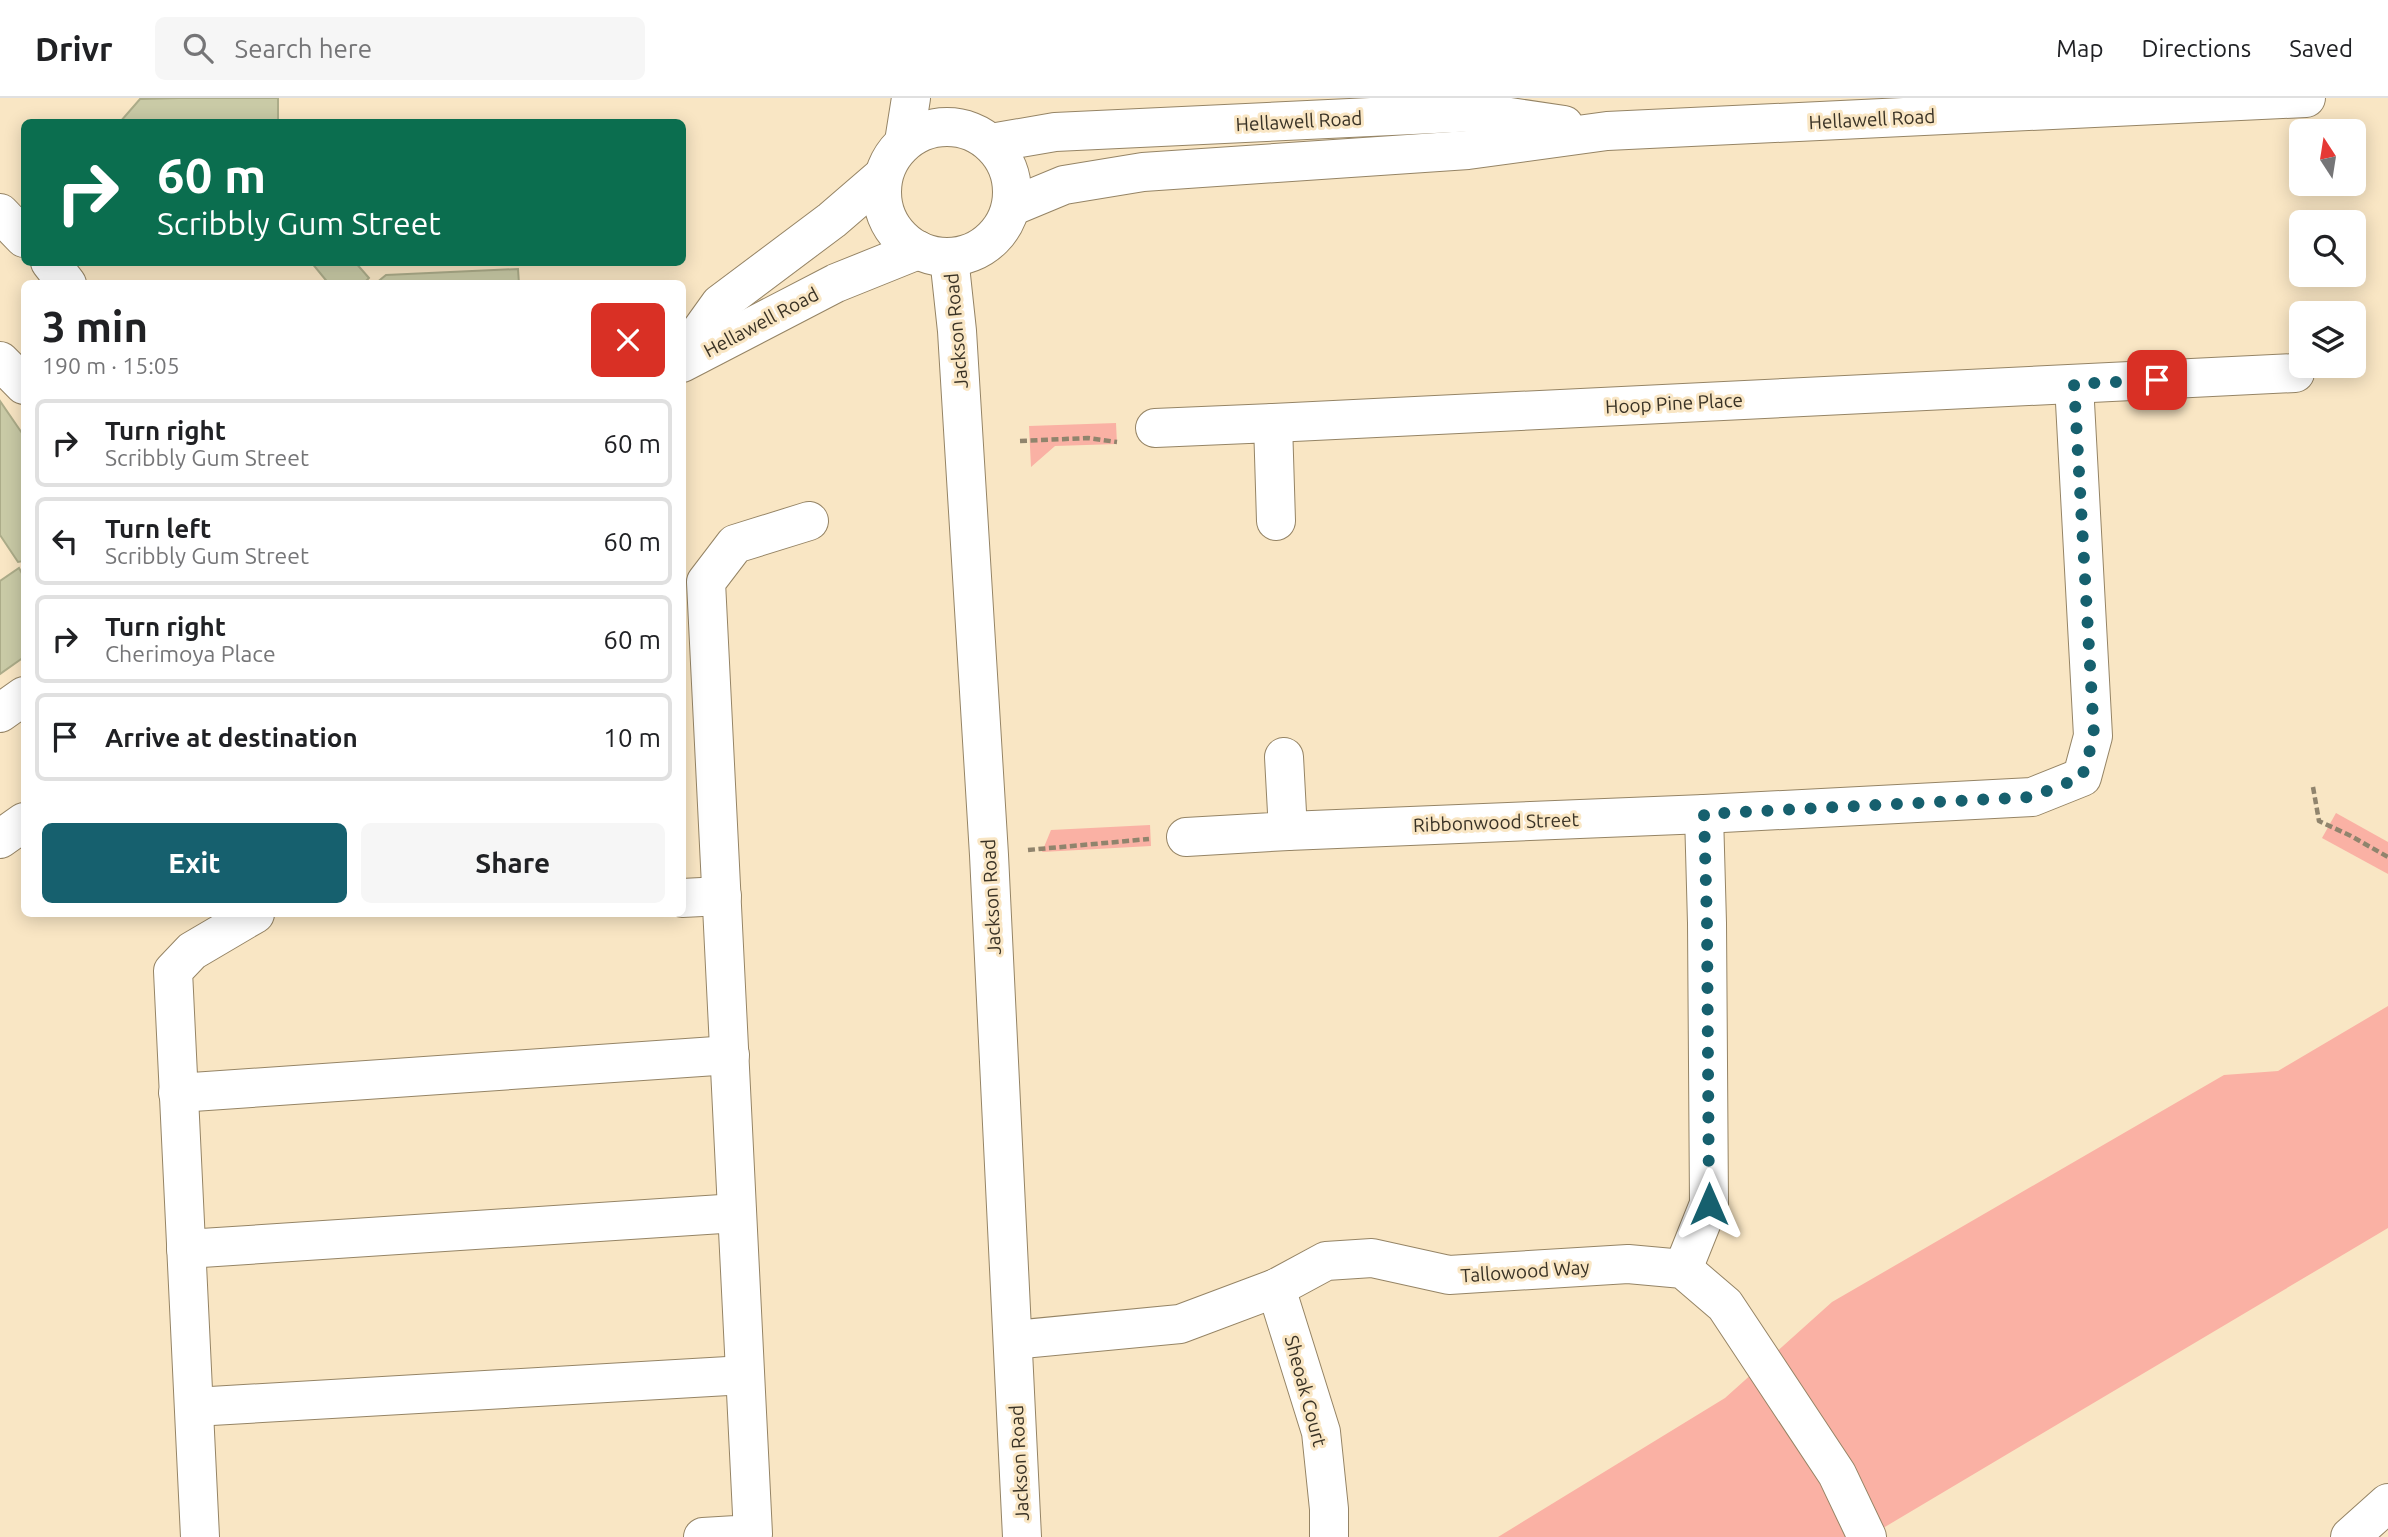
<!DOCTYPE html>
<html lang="en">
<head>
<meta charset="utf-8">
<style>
	body { margin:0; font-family:Ubuntu,sans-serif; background:#f6f6f6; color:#202124; height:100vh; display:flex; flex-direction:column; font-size:26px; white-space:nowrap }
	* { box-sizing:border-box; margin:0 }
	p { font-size:23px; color:#757577 }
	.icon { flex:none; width:38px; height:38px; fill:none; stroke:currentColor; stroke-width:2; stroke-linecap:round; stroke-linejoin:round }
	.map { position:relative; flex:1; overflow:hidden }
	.sheet { position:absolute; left:21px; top:182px; width:665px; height:637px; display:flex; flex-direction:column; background:#fff; border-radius:10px; box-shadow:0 4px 18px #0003 }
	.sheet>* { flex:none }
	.banner { position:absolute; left:21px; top:21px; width:665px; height:147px; border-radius:10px; box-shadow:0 4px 18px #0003; background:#0b6e4f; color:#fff; overflow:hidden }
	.needle { width:46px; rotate:348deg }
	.tools { position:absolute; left:2289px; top:21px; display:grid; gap:14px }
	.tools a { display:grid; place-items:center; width:77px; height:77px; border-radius:10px; background:#fff; box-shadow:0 4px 18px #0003; font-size:35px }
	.pin { position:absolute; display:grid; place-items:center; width:60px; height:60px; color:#fff; margin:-30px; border-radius:14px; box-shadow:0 4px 10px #0006 }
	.me { position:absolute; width:77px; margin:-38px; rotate:0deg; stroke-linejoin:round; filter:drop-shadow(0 0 5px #0008) }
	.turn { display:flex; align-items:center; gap:24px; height:147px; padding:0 21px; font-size:32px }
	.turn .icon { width:91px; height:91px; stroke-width:2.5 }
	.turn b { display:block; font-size:49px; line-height:60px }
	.round { display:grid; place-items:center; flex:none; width:74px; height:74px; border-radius:10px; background:#f6f6f6 }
	.headline { display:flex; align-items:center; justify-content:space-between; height:119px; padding:0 21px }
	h1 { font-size:42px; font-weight:700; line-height:52px }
	.button { display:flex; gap:14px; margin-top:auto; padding:14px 21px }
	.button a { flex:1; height:80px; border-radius:10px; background:#16606e; color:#fff; font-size:28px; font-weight:700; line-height:80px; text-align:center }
	.button a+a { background:#f6f6f6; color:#202124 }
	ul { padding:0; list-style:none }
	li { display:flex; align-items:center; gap:21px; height:88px; margin:0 14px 10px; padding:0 7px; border:4px solid #e0e0e0; border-radius:10px }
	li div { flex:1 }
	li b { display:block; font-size:26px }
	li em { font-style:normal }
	header { display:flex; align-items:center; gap:42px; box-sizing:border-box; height:98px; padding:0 35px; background:#fff; border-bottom:2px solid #e0e0e0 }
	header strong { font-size:33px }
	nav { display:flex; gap:38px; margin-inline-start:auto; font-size:24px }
	.search { width:490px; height:63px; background:#f6f6f6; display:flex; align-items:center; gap:18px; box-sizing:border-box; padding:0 24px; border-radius:10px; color:#757577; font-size:26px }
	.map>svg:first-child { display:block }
</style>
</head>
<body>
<header>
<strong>Drivr</strong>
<div class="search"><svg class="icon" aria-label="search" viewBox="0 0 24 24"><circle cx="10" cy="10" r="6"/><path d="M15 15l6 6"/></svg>Search here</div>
<nav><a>Map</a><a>Directions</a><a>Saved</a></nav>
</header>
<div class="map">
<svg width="2388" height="1439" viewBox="0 0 2388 1439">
	<rect width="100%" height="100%" fill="#f9e6c4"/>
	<g fill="#fab1a4">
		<polygon points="1116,325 1117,346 1055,348 1031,369 1029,328"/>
		<polygon points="2336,715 2388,744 2388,776 2322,740"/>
		<polygon points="1150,727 1151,748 1042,754 1051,732"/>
		<polygon points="2388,908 2388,1130 1868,1439 1498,1439 1725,1300 1832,1204 2224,977 2278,973"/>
	</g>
	<g fill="#c9caa6" stroke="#acac89" stroke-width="2">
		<polygon points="179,0 278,0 278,24 120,24 140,1"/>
		<polygon points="311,164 355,164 369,180 363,186 329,186"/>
		<polygon points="518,171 519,186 375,186 386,177"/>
		<polygon points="0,303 24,338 24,463 18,464 0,437"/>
		<polygon points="19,470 24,479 24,559 0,576 0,483"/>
	</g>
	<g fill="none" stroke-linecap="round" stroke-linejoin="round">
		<g stroke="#958465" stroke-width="40">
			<g id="minor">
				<circle cx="947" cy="94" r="65"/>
				<polyline points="904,44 911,0"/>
				<polyline points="991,45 1055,34 1476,14 1564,27"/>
				<polyline points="1011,109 1064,87 1143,74 1468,52 1607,33 2306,0"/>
				<polyline points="0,115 24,140"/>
				<polyline points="949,159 957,233 989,757 1022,1439"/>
				<polyline points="50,164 67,186"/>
				<polyline points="682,259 720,206 832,122 883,78"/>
				<polyline points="0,263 24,287"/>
				<polyline points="682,265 836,185 918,152"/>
				<polyline points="1273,325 2295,275"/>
				<polyline points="1155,330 1273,325 1276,423"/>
				<polyline points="0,615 24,598"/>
				<polyline points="1288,733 1704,716 2032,699 2082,679 2093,638 2074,286"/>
				<polyline points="1186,739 1288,733 1284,659"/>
				<polyline points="0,741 24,724"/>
				<polyline points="682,800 722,798"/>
				<polyline points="178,995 730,957"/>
				<polyline points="186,1151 737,1115"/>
				<polyline points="1683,1171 1709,1106 1707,825 1704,716"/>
				<polyline points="1276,1190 1321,1334 1329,1411 1329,1439"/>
				<polyline points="1013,1242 1180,1226 1276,1190 1326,1163 1372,1160 1449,1177 1628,1166 1683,1171 1725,1207 1837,1376 1867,1439"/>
				<polyline points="194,1309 745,1277"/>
				<polyline points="200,1439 173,873 192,853 255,816"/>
				<polyline points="703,1439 753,1436 706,484 735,446 809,423"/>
				<polyline points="2350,1439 2388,1405"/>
			</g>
		</g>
		<g stroke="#90846d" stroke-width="4.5" stroke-dasharray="7 3.5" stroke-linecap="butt">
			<polyline points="1020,343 1088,340 1117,344"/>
			<polyline points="2313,689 2319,723 2351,738 2388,759"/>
			<polyline points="1028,752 1149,741"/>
		</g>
		<use href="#minor" stroke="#fff" stroke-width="38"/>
	</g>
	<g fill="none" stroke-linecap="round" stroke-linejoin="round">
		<polyline stroke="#16606e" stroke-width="12" stroke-dasharray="0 21.6" points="1709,1106 1707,825 1704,716 2032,699 2082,679 2094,638 2074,286 2157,282"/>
	</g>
	<g text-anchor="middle" stroke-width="6" stroke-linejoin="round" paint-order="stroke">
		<g font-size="19" fill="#393225" stroke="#f9e6c4">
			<text transform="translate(1872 21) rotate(-3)" y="7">Hellawell Road</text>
			<text transform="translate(1299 23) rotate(-3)" y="7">Hellawell Road</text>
			<text transform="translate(761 224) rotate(-28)" y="7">Hellawell Road</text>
			<text transform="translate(956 233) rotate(-95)" y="7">Jackson Road</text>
			<text transform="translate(1674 305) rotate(-3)" y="7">Hoop Pine Place</text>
			<text transform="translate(1496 724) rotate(-2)" y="7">Ribbonwood Street</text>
			<text transform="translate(991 799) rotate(-93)" y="7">Jackson Road</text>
			<text transform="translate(1525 1173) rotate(-4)" y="7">Tallowood Way</text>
			<text transform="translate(1306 1293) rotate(75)" y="7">Sheoak Court</text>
			<text transform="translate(1019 1365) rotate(-93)" y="7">Jackson Road</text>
		</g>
	</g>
</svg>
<div class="tools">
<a><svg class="needle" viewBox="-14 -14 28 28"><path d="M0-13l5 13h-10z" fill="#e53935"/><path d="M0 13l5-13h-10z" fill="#757577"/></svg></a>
<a><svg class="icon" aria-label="search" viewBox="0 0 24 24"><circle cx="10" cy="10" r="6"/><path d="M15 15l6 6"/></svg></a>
<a><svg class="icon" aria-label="layers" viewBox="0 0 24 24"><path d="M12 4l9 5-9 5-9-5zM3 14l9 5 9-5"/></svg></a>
</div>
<div class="pin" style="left:2157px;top:282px;background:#d93025"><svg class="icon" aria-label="arrive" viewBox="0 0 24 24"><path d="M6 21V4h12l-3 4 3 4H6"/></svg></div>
<svg class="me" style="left:1709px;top:1106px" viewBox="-20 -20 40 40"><path d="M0-17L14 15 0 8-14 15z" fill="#16606e" stroke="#fff" stroke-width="4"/></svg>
<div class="banner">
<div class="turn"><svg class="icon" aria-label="right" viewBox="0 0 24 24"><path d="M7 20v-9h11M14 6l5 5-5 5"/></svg><div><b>60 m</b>Scribbly Gum Street</div></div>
</div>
<section class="sheet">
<div class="headline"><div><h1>3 min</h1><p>190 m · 15:05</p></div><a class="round" style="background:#d93025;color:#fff"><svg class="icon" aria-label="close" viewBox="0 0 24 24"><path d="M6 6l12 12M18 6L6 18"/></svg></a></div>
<ul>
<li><svg class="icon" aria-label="right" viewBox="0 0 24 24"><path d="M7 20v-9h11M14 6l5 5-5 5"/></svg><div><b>Turn right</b><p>Scribbly Gum Street</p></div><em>60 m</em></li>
<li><svg class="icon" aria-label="left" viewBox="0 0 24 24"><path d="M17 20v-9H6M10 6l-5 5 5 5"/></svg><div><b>Turn left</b><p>Scribbly Gum Street</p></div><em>60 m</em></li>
<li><svg class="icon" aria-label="right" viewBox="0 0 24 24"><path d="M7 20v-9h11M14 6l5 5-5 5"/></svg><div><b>Turn right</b><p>Cherimoya Place</p></div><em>60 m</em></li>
<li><svg class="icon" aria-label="arrive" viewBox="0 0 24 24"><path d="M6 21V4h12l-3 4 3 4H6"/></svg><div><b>Arrive at destination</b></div><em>10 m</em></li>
</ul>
<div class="button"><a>Exit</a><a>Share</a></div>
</section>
</div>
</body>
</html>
